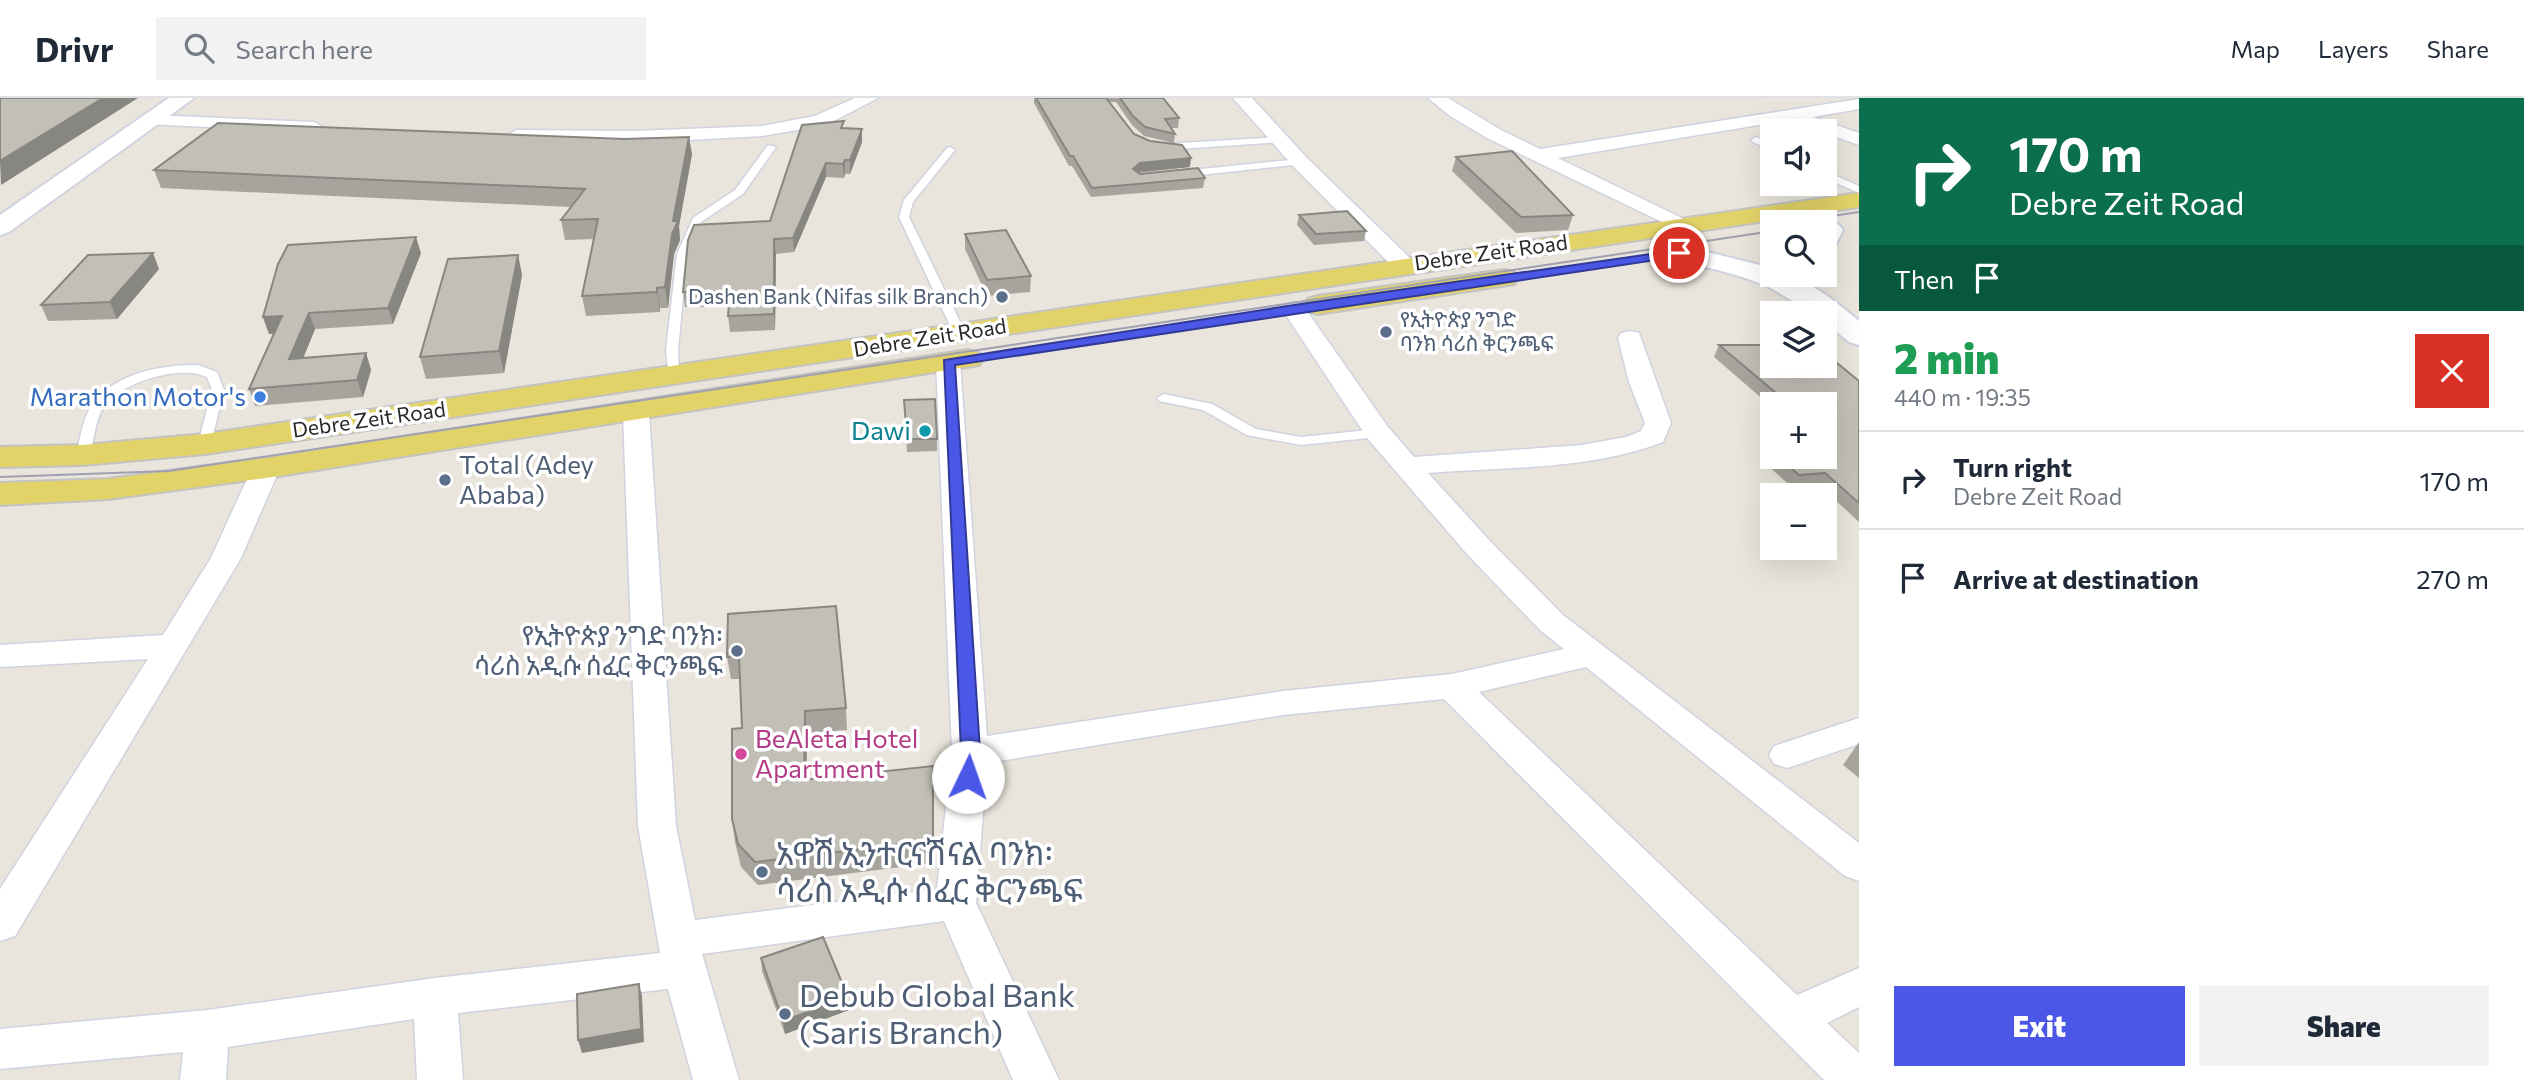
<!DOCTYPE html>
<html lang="en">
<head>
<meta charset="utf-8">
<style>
	body { margin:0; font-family:Commissioner,"Noto Sans Ethiopic",sans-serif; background:#f2f2f3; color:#1f2937; height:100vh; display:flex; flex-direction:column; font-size:26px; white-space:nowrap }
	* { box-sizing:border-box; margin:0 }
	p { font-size:23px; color:#747a83 }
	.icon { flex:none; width:38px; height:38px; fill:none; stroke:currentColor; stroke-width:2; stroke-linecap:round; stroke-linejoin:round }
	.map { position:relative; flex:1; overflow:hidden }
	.panel { display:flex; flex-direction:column; background:#fff; width:665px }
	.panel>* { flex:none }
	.banner { background:#0b6e4f; color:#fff; overflow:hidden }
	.controls { position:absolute; left:1760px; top:21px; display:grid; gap:14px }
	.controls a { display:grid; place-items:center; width:77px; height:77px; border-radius:0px; background:#fff; box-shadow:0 7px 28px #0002; font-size:35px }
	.pin { position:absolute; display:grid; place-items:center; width:60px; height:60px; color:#fff; margin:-30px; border:4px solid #fff; border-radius:50%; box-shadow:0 2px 7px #0007 }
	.me { position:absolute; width:77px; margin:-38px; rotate:3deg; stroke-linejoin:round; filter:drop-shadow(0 0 5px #0008) }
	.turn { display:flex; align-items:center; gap:24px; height:147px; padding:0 35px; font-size:32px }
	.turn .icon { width:91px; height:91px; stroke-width:2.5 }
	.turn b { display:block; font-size:49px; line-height:60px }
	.then { display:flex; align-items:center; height:66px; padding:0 35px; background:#0003; gap:14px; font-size:26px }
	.round { display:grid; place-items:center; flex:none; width:74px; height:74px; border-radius:0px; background:#f2f2f3 }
	.summary { display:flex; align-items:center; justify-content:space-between; height:119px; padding:0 35px }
	h1 { font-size:42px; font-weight:800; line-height:52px; color:#1e9e55 }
	.cta { display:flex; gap:14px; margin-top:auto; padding:14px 35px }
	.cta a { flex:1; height:80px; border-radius:0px; background:#4b57e7; color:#fff; font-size:28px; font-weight:800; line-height:80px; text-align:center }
	.cta a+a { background:#f2f2f3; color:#1f2937 }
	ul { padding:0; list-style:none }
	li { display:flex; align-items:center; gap:21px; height:98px; padding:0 35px; border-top:2px solid #e0e1e3 }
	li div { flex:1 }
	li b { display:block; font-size:26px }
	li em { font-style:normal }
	header { display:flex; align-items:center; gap:42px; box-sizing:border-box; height:98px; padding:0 35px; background:#fff; border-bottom:2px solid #e0e1e3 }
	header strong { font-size:33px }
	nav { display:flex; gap:38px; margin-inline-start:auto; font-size:24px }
	.search { width:490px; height:63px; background:#f2f2f3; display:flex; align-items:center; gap:18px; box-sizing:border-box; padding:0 24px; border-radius:0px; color:#747a83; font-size:26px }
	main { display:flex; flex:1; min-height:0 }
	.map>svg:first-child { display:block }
</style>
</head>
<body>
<header>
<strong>Drivr</strong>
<div class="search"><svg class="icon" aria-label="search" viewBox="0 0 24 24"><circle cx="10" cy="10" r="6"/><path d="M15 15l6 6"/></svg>Search here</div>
<nav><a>Map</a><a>Layers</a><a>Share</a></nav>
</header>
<main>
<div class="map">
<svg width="1859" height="982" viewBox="0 0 1859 982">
	<rect width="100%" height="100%" fill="#e9e5dc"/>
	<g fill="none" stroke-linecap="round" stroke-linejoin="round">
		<g stroke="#d1d2e0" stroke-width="3">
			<g id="service">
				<polygon points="1280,39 1285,42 1283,44 1164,52 1159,49 1164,46"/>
				<polygon points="1756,39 1773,46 1773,53 1753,44 1751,42"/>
				<polygon points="768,47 776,49 743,96 701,124 687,156 678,252 679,277 673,281 669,280 666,252 677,156 693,120 735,92"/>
				<polygon points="950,49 955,52 913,104 909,119 966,236 960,240 954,236 899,119 904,102 947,50"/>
				<polygon points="1300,61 1305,64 1303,66 1181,79 1176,76 1181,73"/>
				<polygon points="1825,73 1859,88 1859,95 1825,80"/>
				<path d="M198,267L217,274L224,292L210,349L205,350L198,346L212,292L207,279C180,266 120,284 103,310C95,323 94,342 90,357L83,361L78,360L76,357C80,341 82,324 90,310C110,276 162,266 198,267Z"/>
				<polygon points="1164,296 1212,306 1256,331 1301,339 1378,331 1385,335 1378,339 1301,347 1247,337 1203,312 1159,303 1157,300"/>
			</g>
		</g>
		<g stroke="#d1d2e0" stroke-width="3">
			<g id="minor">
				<polygon points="855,0 878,0 826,27 762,38 635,45 516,44 507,38 516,32 635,33 762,28 815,18"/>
				<polygon points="1233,0 1252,0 1307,60 1412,162 1415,167 1412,172 1396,172 1293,68"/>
				<polygon points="1428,0 1448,0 1501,32 1540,51 1859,1 1859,11 1813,19 1859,35 1859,47 1789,22 1558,60 1690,124 1694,128 1690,132 1683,134 1487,40 1450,18"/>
				<polygon points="151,17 314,24 323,29 314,34 145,26 142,22 145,18"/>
				<path d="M1294,204L1302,206L1388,329L1414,359L1582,347L1626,339L1641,333L1645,325L1629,284L1618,240L1621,235L1630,233L1639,235L1671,325L1663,344C1590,372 1505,369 1428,375L1489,442L1563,517L1859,745V783L1845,778L1586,569L1479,594L1797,897L1859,870V909L1827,925L1859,955V982H1824L1444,601L1283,617L987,665L976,805L1059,982H1013L944,823L702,856L739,982H693L668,891L458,915L463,982H417L414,921L228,949L226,982H180L183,954L0,971V931L207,912L435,880L660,855L638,728L623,315L627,309L636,307L645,309L649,315L676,728L695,822L937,791L952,654L936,264L939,259L948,257L957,259L960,264L987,638L1283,593L1452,576L1564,551L1541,533L1467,456L1368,341L1282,211L1286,206Z"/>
				<polygon points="266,362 276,364 280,370 241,460 15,838 0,843 0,791 148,561 0,569 0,547 163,537 211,460 252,370 256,364"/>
				<polygon points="1859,620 1859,646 1787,670 1774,666 1769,657 1774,648"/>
			</g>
		</g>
		<g stroke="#d1d2e0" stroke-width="4">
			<g id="tertiary">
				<polygon points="169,0 194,0 9,134 0,137 0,117"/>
				<polygon points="1830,124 1839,127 1843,132 1834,150 1825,152 1825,125"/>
				<path d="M1679,147L1764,168L1773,171V177C1805,177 1835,203 1859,223V247L1849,244L1825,224V215C1805,215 1785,196 1766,188C1735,174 1702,169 1670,161L1666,155L1670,149Z"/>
			</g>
		</g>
		<g stroke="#c3c3c3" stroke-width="4">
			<g id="primary">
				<polygon points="1859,95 1859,109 205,356 83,367 0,369 0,349 83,347 205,336"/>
				<polygon points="1504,172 1514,174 1518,180 1514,186 1318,216 1308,213 1304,207 1308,201 1318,198"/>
				<polygon points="968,252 979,255 983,261 979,267 266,380 108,401 0,407 0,385 108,381 266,360"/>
			</g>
		</g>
		<use href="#service" fill="#fff" fill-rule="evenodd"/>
		<use href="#minor" fill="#fff" fill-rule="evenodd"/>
		<use href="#tertiary" fill="#fff" fill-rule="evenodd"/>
		<use href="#primary" fill="#e2d368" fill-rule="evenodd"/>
		<g stroke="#9fa0b1" stroke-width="2">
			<polyline points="1791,124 1859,114"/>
			<polyline points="0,379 169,373 1773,133"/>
		</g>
	</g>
	<g fill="#a7a49d">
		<polygon points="1034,0 1163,0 1179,20 1178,30 1171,30 1175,36 1174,45 1144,38 1132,27 1116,4 1109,4 1134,36 1190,69 1138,75 1140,76 1205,80 1203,90 1091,99 1072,68 1069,68 1034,5"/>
		<polygon points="844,30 862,31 862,44 850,76 845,76 844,80 826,79 794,154 776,156 775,232 730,234 728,218 729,209 685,209 683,194 770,123"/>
		<polygon points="692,56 679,128 680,142 674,156 668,210 660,210 660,214 586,218 582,198 594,141 565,142 561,122 571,109 161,90 154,72"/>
		<polygon points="1456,59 1573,117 1568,132 1516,135 1452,73"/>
		<polygon points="1299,117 1366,133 1364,143 1314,147 1297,127"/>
		<polygon points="965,136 1031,178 1030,194 987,198 965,151"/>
		<polygon points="421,155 393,226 315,231 303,260 366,255 371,272 363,299 255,308 249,291 274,236 269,236 263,219"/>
		<polygon points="518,157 522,177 504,275 426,281 420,259"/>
		<polygon points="159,171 117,221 48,223 41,207"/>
		<polygon points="1719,247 1859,283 1859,424 1819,387 1793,390 1760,361 1766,349 1773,348 1773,359 1825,359 1825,306 1773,306 1773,310 1714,259"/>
		<polygon points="905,314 937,341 937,353 907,354"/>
		<polygon points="728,516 846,610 847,632 807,635 806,682 933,668 933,765 758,787 741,769 735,744 732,721 742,630 740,581 731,581 727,559"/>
		<polygon points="1859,644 1859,680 1843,667"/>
		<polygon points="761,860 849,912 785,936 762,873"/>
	</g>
	<g fill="#888680">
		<polygon points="103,0 138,0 1,87 0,63"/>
		<polygon points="862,31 862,44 850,76 850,62"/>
		<polygon points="689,39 692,56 679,128 680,142 674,156 668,210 665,189 673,123"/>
		<polygon points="1191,60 1190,69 1139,74 1132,81 1133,71 1140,65"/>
		<polygon points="845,62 845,76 844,80 843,66"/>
		<polygon points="826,65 826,79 794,154 793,140"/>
		<polygon points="416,139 421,155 393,226 388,210"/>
		<polygon points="774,141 776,156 775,232 774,216"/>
		<polygon points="153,155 159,171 117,221 110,204"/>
		<polygon points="518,157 522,177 504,275 499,253"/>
		<polygon points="657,190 660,210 660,214 657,194"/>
		<polygon points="309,215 315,231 296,278 289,261"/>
		<polygon points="282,218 288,234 269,236 263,219"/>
		<polygon points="366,255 371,272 363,299 357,282"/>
		<polygon points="805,613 807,635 806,705 804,682"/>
		<polygon points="639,886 642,898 644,944 582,955 578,942"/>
		<polygon points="848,899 849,912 785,936 783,923"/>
	</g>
	<g fill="#c2bfb7" stroke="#888680" stroke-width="2">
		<polygon points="0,0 103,0 0,63"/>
		<polygon points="1036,0 1106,0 1134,36 1150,43 1182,47 1191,60 1140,65 1133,71 1140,76 1198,70 1205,80 1092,90 1073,58 1070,58"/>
		<polygon points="1120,0 1163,0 1179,20 1165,21 1175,36 1145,29 1133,18"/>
		<polygon points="844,23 841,30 862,31 850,62 845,62 843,66 826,65 793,140 774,141 774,216 728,218 730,193 683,194 688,142 694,127 770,123 802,27"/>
		<polygon points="218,25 625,41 689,39 673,123 678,123 672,136 665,189 657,190 657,194 582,198 598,121 561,122 585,91 154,72"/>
		<polygon points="1512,53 1573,117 1521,119 1456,59"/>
		<polygon points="1347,113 1366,133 1316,136 1299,117"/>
		<polygon points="1006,132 1031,178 987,182 965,136"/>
		<polygon points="416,139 388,210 309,215 289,261 366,255 357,282 249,291 282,218 263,219 278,166 288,147"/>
		<polygon points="153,155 110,204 41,207 88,157"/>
		<polygon points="518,157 499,253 420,259 448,161"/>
		<polygon points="1719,247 1773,247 1773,268 1825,268 1825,255 1859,283 1859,405 1825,375 1799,377 1778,359 1825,359 1825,306 1789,306"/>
		<polygon points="935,301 937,341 907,341 904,302"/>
		<polygon points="1773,348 1773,355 1766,349"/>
		<polygon points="836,508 846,610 805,613 804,682 933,668 933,742 755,764 738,746 732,721 732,631 742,630 739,558 727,559 728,516"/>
		<polygon points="823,839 848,899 783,923 761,860"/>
		<polygon points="639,886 641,931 578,942 577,896"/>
	</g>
	<polygon fill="#4b57e7" stroke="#313996" stroke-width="2" points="1679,152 1683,153 1683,158 955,267 980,653 975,684 962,684 959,679 961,653 944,262 1294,207"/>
	<g fill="#5c6f8a" stroke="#fff" stroke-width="2.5">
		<circle cx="1002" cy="199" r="7"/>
		<circle cx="1386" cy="234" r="7"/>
		<circle cx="445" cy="382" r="7"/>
		<circle cx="737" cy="553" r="7"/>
		<circle cx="762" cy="774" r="7"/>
		<circle cx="785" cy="916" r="7"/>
	</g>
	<circle fill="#3f7fe0" stroke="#fff" stroke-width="2.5" cx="260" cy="299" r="7"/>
	<circle fill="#0f9aa8" stroke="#fff" stroke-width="2.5" cx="925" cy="333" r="7"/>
	<circle fill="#d1479c" stroke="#fff" stroke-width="2.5" cx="741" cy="656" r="7"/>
	<g text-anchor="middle" stroke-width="7" stroke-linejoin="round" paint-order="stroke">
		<g font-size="21" fill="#282828" stroke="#fff">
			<text transform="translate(1491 155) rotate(-8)" y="7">Debre Zeit Road</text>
			<text transform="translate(930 240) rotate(-9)" y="7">Debre Zeit Road</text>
			<text transform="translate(369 322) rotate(-8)" y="7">Debre Zeit Road</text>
		</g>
		<g font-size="21" fill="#4e5e75" stroke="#fff" text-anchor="end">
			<text x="988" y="206">Dashen Bank (Nifas silk Branch)</text>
			<text x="1400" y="229" text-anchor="start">የኢትዮጵያ ንግድ<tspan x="1400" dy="24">ባንክ ሳሪስ ቅርንጫፍ</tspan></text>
		</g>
		<g font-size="26" fill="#366cbe" stroke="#fff" text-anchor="end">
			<text x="246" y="308">Marathon Motor's</text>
		</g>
		<g font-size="26" fill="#0d838f" stroke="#fff" text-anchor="end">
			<text x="911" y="342">Dawi</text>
		</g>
		<g font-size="26" fill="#4e5e75" stroke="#fff" text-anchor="start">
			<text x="459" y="376">Total (Adey<tspan x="459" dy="30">Ababa)</tspan></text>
			<text x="723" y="547" text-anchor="end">የኢትዮጵያ ንግድ ባንክ፡<tspan x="723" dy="30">ሳሪስ አዲሱ ሰፈር ቅርንጫፍ</tspan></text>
		</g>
		<g font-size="26" fill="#b23c85" stroke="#fff" text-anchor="start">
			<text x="755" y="650">BeAleta Hotel<tspan x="755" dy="30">Apartment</tspan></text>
		</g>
		<g font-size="32" fill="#4e5e75" stroke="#fff" text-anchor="start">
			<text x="776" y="767">አዋሽ ኢንተርናሽናል ባንክ፡<tspan x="776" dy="37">ሳሪስ አዲሱ ሰፈር ቅርንጫፍ</tspan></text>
			<text x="799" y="909">Debub Global Bank<tspan x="799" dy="37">(Saris Branch)</tspan></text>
		</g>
	</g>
</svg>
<div class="controls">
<a><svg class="icon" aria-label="sound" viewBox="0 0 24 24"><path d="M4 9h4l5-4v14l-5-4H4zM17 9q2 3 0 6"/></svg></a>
<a><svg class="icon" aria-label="search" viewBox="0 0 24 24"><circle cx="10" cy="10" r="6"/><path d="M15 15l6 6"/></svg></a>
<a><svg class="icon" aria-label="layers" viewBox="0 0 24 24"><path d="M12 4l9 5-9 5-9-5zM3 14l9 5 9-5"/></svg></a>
<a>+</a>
<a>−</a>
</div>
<div class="pin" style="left:1679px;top:155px;background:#d93025"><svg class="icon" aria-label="arrive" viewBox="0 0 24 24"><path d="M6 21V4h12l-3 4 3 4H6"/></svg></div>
<svg class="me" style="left:968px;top:679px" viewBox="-20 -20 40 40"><circle r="19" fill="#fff"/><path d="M0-13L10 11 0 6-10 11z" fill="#4b57e7"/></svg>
</div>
<section class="panel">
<div class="banner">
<div class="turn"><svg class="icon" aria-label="right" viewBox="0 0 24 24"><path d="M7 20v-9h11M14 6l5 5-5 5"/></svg><div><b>170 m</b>Debre Zeit Road</div></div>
<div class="then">Then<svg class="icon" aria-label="arrive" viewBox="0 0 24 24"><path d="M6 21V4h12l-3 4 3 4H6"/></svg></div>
</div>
<div class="summary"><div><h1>2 min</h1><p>440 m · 19:35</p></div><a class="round" style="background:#d93025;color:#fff"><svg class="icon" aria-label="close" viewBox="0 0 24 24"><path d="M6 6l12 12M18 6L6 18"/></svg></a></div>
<ul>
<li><svg class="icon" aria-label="right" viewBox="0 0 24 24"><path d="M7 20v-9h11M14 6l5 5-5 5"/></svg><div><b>Turn right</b><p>Debre Zeit Road</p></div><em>170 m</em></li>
<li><svg class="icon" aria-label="arrive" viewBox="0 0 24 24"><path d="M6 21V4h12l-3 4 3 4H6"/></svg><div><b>Arrive at destination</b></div><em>270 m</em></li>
</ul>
<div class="cta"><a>Exit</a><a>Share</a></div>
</section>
</main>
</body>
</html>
